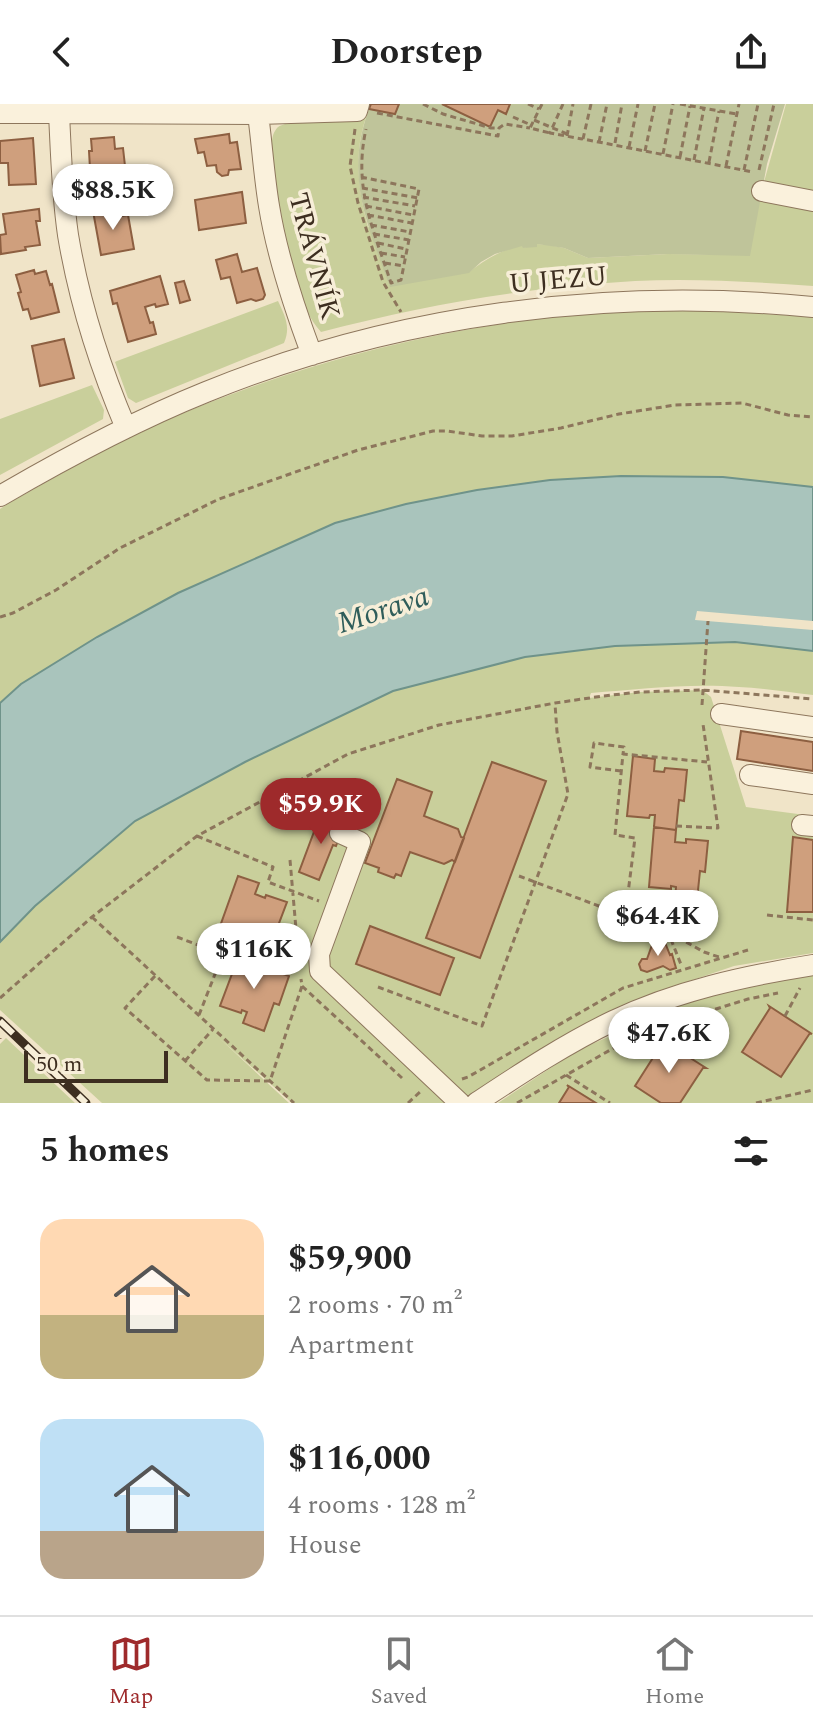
<!DOCTYPE html>
<html lang="en">
<head>
<meta charset="utf-8">
<style>
  body { margin:0; font-family:Spectral,serif; background:#f6f6f6; color:#222; height:100vh; display:flex; flex-direction:column; font-size:30px; white-space:nowrap }
  * { box-sizing:border-box; margin:0 }
  p { font-size:26px; color:#767676 }
  .icon { flex:none; width:44px; height:44px; fill:none; stroke:currentColor; stroke-width:2; stroke-linecap:round; stroke-linejoin:round }
  .map { position:relative; height:999px; overflow:hidden }
  .panel { display:flex; flex-direction:column; background:#fff; flex:1 }
  .panel>* { flex:none }
  .scale { position:absolute; left:24px; bottom:20px; width:144px; box-sizing:border-box; padding-left:8px; border:4px solid #3d2e20; border-top:0; font-size:22px; line-height:28px; white-space:nowrap; color:#3d2e20; -webkit-text-stroke:6px #f7eed8; paint-order:stroke }
  .price { position:absolute; translate:-50% -68px; padding:0 18px; border-radius:28px; background:#fff; color:#222; font-size:26px; line-height:52px; filter:drop-shadow(0 2px 4px #0008) }
  .price::after { content:''; position:absolute; left:50%; top:48px; width:24px; height:18px; margin-left:-12px; background:inherit; clip-path:polygon(0 0,100% 0,50% 100%) }
  .price.selected { background:#9e2a2b; color:#fff }
  ul { padding:0; list-style:none }
  li { display:flex; align-items:center; gap:24px; height:200px; padding:0 40px }
  li span { display:grid; place-items:center; flex:none; width:224px; height:160px; border-radius:24px; color:#555 }
  li>.icon { margin-inline-start:auto }
  span .icon { width:96px; height:96px; fill:#fffc; stroke-width:1 }
  li b { font-size:34px }
  h2 { display:flex; justify-content:space-between; align-items:center; height:96px; padding:0 40px; font-size:34px }
  header { display:flex; justify-content:space-between; align-items:center; height:104px; padding:0 40px; background:#fff; font-size:36px; font-weight:700 }
  .tab-bar { display:flex; justify-content:space-around; align-items:center; height:112px; border-top:2px solid #e0e0e0; background:#fff; font-size:22px; color:#767676 }
  .tab-bar a { display:grid; justify-items:center; gap:4px }
  .tab-bar .selected { color:#9e2a2b }
  .map>svg:first-child { display:block }
</style>
</head>
<body>
<header><svg class="icon" aria-label="back" viewBox="0 0 24 24"><path d="M15 5l-7 7 7 7"/></svg>Doorstep<svg class="icon" aria-label="share" viewBox="0 0 24 24"><path d="M12 15V3M7 8l5-5 5 5M5 13v7h14v-7"/></svg></header>
<div class="map">
<svg width="813" height="999" viewBox="0 0 813 999">
  <rect width="100%" height="100%" fill="#f0e4c8"/>
  <!-- green -->
  <path fill="#c9cf9b" d="M786,0H813V94L762,85Z
    M369,5C353,46 357,82 368,123L468,169C485,155 501,146 523,141V144L537,140L549,141L564,144L588,154L668,150L749,151L761,89L813,100V182C754,178 694,174 635,177C528,183 424,201 321,228C315,221 311,215 307,207C296,180 260,49 275,27C278,21 284,20 291,19V13L354,14L363,16Z
    M278,197C285,212 291,223 284,239L136,299L128,294L115,258L117,257Z
    M689,205L813,213V383L723,373L621,372L550,376L477,386L406,400L335,419L178,489L97,533L21,580L0,599V405L9,399C56,373 104,344 153,322C278,267 408,230 544,214C592,208 640,207 689,205Z
    M92,281L104,306L103,315L0,371V315Z
    M735,538L813,547V591C788,588 764,584 739,583C691,579 639,585 591,589L589,594L640,588L702,586L711,593L746,703L813,712V849L734,862L666,885L605,911L456,999H292L218,933L289,999H102L0,906V838L35,802L135,717L245,658L393,587L525,553L568,546L615,542Z
    M813,871V999H498L576,947L681,901L764,877Z
    M6,934L75,999H0V940Z"/>
  <!-- cemetery -->
  <path fill="#bfc49a" d="M371,0H785L767,60L750,152L668,150L588,154L564,144L537,140V143L523,144L522,142L495,150L481,158L469,169L390,183C366,117 343,69 371,0Z"/>
  <!-- water -->
  <path fill="#a9c4bc" stroke="#6f938a" stroke-width="2" d="M621,372L723,373L813,383V547L735,538L615,542L525,553L393,587L245,658L135,717L35,802L0,838V599L21,580L97,533L178,489L335,419L406,400L477,386L550,376Z"/>
  <!-- pier -->
  <path fill="#f0e4c8" d="M697,507L813,517V526L695,516Z"/>
  <!-- building -->
  <path fill="#cf9f7d" stroke="#8d5f41" stroke-width="2" d="M371,0H399L395,10L369,5Z
    M442,0H510L506,10L498,6L490,23Z
    M229,30L230,39L237,38L241,65L229,66L228,71L222,72L217,68L216,61L207,62L204,48L198,49L195,35Z
    M114,33L115,45L123,44L125,62H115L116,76L112,80L91,82L89,47H92L91,35Z
    M33,34L36,80L9,81L8,59H0V37Z
    M242,88L246,119L199,126L195,96Z
    M113,104L115,113L128,111L134,145L101,151L93,107Z
    M39,105L40,117H36L40,141L25,143L26,146L1,150L0,131L6,130L3,110Z
    M237,150L242,168L257,164L265,191L263,195L256,197L251,195L237,199L230,173L221,175L216,156Z
    M34,166L35,170L46,167L50,181L52,180L59,208L31,215L28,205L23,206L18,189L21,188L16,171Z
    M160,172L168,200L156,203L155,200L145,203L150,219L153,218L156,230L128,238L117,199L113,200L110,187Z
    M184,177L190,196L180,199L175,179Z
    M64,235L74,274L40,282L32,242Z
    M741,627L813,638V667L737,655Z
    M633,652L655,655L654,667L664,668L665,664L687,666L684,697L679,696L676,726L654,723L655,711H650L649,714L627,712Z
    M492,658L546,677L480,854L426,834Z
    M397,675L432,688L424,712L458,725L461,733L464,734L455,758L452,756L444,760L410,748L401,772L396,770L394,774L378,768L379,764L365,759Z
    M321,709L345,718L336,742L333,741L319,776L299,768Z
    M654,723L676,726L675,738L686,739V735L708,737L705,768L700,767L697,796L675,794L676,783L671,782V785L649,783Z
    M793,733L813,736V808H787Z
    M238,772L259,779L255,790L265,794L266,791L287,798L276,827L272,825L261,853L241,846L245,834L240,832L238,835L218,828Z
    M370,822L454,854L440,891L356,860Z
    M664,836L670,851L672,850L676,864L670,866L663,862L647,868L641,866L639,860L642,855H647L652,841Z
    M241,846L261,853L257,864L267,868L269,865L289,872L279,901L274,899L264,927L243,919L247,908L242,906L241,909L220,902Z
    M769,902L812,930L810,929L781,973L742,948L770,904Z
    M662,936L706,964H703L680,999H661L635,982L663,938Z
    M567,981L596,999H559L569,983Z"/>
  <g fill="none" stroke-linecap="round" stroke-linejoin="round">
    <!-- minor casing -->
    <g stroke="#8d765c" stroke-width="22">
      <path id="minor" d="M0,9H59L60,0
        M258,10C262,40 264,72 269,102C277,152 294,203 312,251
        M762,87L813,97
        M126,324C100,263 79,197 68,131C62,90 61,50 59,9L258,10L357,7L359,0
        M0,392C67,353 134,317 206,288C397,210 608,183 813,203
        M721,610L813,623
        M750,671L813,680
        M802,721L813,722
        M340,729L360,738L319,850L320,867L460,999
        M476,999C520,970 565,940 613,917C676,887 744,872 813,861"/>
    </g>
    <!-- path -->
    <path stroke="#8d765c" stroke-width="3" stroke-dasharray="6 4" stroke-linecap="butt" d="M423,0L443,10L491,24H499
      M528,0L539,5
      M542,0L530,24L550,29
      M563,0L550,29L582,35
      M591,0L583,35L753,68
      M680,0L736,10
      M377,9L498,32L499,24L505,20L530,24
      M513,13L531,21
      M534,16L567,30
      M355,25L350,62L358,99L383,178L401,208
      M567,32L573,0
      M599,38L607,0
      M615,39L622,0
      M629,43L638,0
      M645,47L655,0
      M663,50L673,0
      M680,53L690,2
      M694,56L704,4
      M709,58L719,7
      M726,62L739,0
      M744,66L758,0
      M759,66L774,0
      M361,73L419,85L401,176L391,179C373,124 353,84 366,25
      M362,84L418,94
      M363,93L415,102
      M366,102L413,111
      M368,111L412,119
      M371,121L410,128
      M374,130L409,136
      M378,139L406,145
      M381,149L405,153
      M385,159L404,162
      M0,513L13,509L56,486L120,444L219,395L358,346L433,327H447L482,332H512L561,324L619,310L675,301L742,299L788,311L813,313
      M702,601L708,517
      M621,667L590,663L594,639L624,643L623,650
      M676,722L718,724L703,620
      M197,732L273,763L268,778L319,797
      M290,756L298,848
      M519,772L668,828L704,848L719,853
      M672,786L668,828L682,863
      M767,811L813,816
      M92,813L294,999
      M625,813L635,734L615,731L623,650L707,658
      M177,833L222,850
      M262,850L300,864
      M155,872L125,904L207,976L270,977L302,882L301,875
      M302,882L402,974
      M378,883L482,922L568,690L557,628L555,600
      M0,894L92,813L197,732L348,650L439,621L555,599L603,592L640,588L702,586L813,595
      M199,911L228,837
      M785,912L800,884
      M0,934V935
      M678,946L699,911
      M185,957L213,925
      M566,971L610,999
      M462,975L468,973L623,884L748,846
      M408,999L420,988
      M517,999L626,937L700,910L748,895L778,889
      M756,999L813,986"/>
    <!-- minor -->
    <use href="#minor" stroke="#faf1dc" stroke-width="20"/>
    <!-- rail casing -->
    <g stroke="#3d2e20" stroke-width="9">
      <path id="rail" d="M0,917L86,999"/>
    </g>
    <!-- rail -->
    <use href="#rail" stroke="#f7eed8" stroke-width="6" stroke-dasharray="18" stroke-linecap="butt"/>
  </g>
  <g text-anchor="middle" dominant-baseline="central" stroke-width="7" stroke-linejoin="round" paint-order="stroke">
    <!-- street labels -->
    <g font-size="28" fill="#3d2e20" stroke="#f7eed8">
      <text transform="translate(314 152) rotate(75)">TRÁVNÍK</text>
      <text transform="translate(558 176) rotate(-5)">U JEZU</text>
    </g>
    <!-- water labels -->
    <g font-size="30" font-style="italic" fill="#2f5d5a" stroke="#f7eed8">
      <text transform="translate(383 506) rotate(-18)">Morava</text>
    </g>
  </g>
</svg>
<div class="scale">50 m</div>
<b class="price" style="left:113px;top:128px">$88.5K</b>
<b class="price selected" style="left:321px;top:742px">$59.9K</b>
<b class="price" style="left:658px;top:854px">$64.4K</b>
<b class="price" style="left:254px;top:887px">$116K</b>
<b class="price" style="left:669px;top:971px">$47.6K</b>
</div>
<section class="panel">
<h2>5 homes<svg class="icon" aria-label="filters" viewBox="0 0 24 24"><path d="M4 7h16M4 17h16"/><circle cx="9" cy="7" r="2"/><circle cx="15" cy="17" r="2"/></svg></h2>
<ul>
<li><span style="background:linear-gradient(#ffd9b3 60%,#c2b280 0)"><svg class="icon" aria-label="home" viewBox="0 0 24 24"><path d="M3 11l9-7 9 7M6 9v11h12V9"/></svg></span><div><b>$59,900</b><p>2 rooms · 70 m²</p><p>Apartment</p></div></li>
<li><span style="background:linear-gradient(#bfe0f5 70%,#b9a48a 0)"><svg class="icon" aria-label="home" viewBox="0 0 24 24"><path d="M3 11l9-7 9 7M6 9v11h12V9"/></svg></span><div><b>$116,000</b><p>4 rooms · 128 m²</p><p>House</p></div></li>
</ul>
</section>
<nav class="tab-bar">
<a class="selected"><svg class="icon" aria-label="map" viewBox="0 0 24 24"><path d="M3 6l6-2 6 2 6-2v14l-6 2-6-2-6 2zM9 4v14M15 6v14"/></svg>Map</a>
<a><svg class="icon" aria-label="saved" viewBox="0 0 24 24"><path d="M7 4h10v16l-5-4-5 4z"/></svg>Saved</a>
<a><svg class="icon" aria-label="home" viewBox="0 0 24 24"><path d="M3 11l9-7 9 7M6 9v11h12V9"/></svg>Home</a>
</nav>
</body>
</html>
